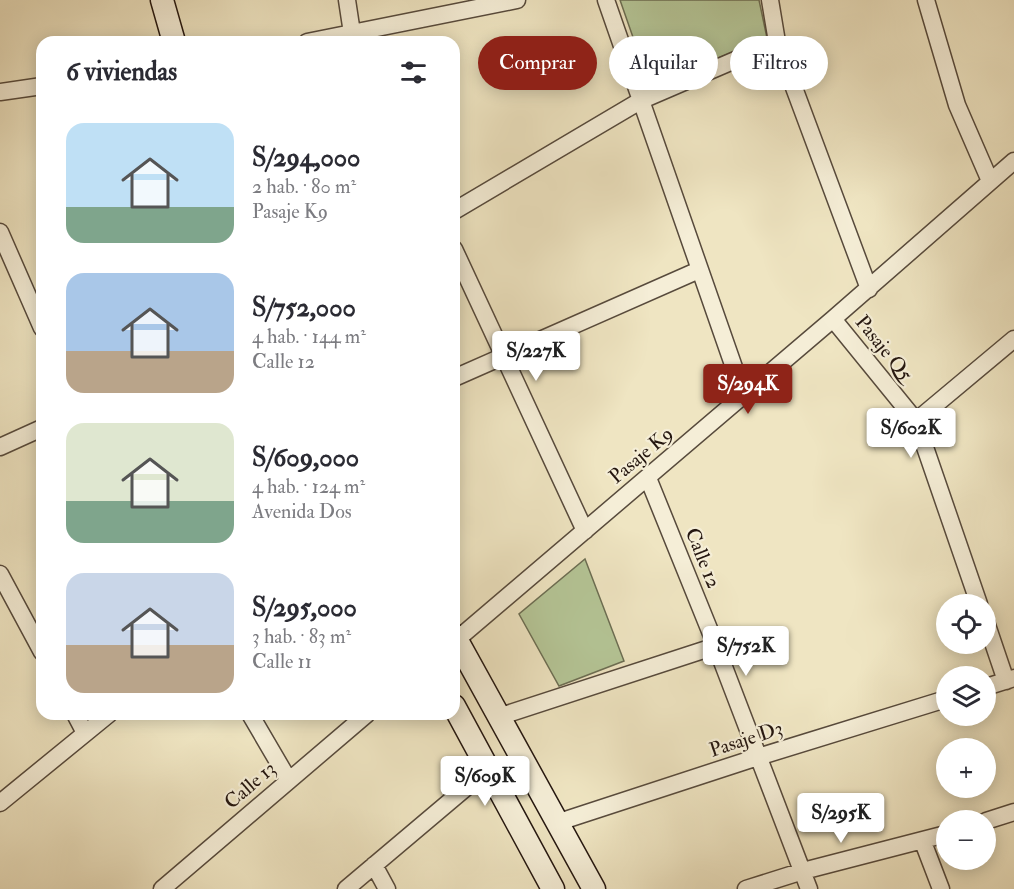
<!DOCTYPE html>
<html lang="es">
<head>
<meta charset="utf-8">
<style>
  body { margin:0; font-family:"IM FELL Double Pica",serif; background:#f2f2f3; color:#2b2b33; height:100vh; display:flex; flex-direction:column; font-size:22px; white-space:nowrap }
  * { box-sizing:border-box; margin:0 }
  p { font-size:20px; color:#7c7c81 }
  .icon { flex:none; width:33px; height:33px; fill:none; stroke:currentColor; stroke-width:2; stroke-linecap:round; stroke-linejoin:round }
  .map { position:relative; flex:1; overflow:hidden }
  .drawer { position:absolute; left:36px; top:36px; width:424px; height:684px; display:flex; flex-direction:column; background:#fff; border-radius:18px; box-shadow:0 3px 15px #0003 }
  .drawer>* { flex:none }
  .hud { position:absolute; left:478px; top:36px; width:446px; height:54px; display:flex; gap:12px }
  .tools { position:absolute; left:936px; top:594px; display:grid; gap:12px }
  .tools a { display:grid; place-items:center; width:60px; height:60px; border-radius:50%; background:#fff; box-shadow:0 3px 15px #0003; font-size:30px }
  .price { position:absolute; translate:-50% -51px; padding:0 14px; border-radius:6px; background:#fff; color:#222; font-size:20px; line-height:39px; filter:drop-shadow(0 2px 3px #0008) }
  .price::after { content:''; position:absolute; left:50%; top:36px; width:18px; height:14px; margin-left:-9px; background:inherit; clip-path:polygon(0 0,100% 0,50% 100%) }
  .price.active { background:#8f2418; color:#fff }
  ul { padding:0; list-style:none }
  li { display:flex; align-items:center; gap:18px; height:150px; padding:0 30px }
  li span { display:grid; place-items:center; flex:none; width:168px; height:120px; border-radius:18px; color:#555 }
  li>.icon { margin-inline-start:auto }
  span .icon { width:72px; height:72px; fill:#fffc; stroke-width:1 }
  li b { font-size:26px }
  h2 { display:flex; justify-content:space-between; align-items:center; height:72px; padding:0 30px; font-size:26px }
  .tag { padding:0 21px; border-radius:27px; background:#fff; box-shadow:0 3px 15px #0003; font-size:21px; line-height:54px }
  .tag.active { background:#8f2418; color:#fff }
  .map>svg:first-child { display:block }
</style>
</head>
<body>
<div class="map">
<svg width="1014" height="889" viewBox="0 0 1014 889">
  <rect width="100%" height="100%" fill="#efe5c2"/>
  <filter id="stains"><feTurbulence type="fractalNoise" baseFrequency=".00333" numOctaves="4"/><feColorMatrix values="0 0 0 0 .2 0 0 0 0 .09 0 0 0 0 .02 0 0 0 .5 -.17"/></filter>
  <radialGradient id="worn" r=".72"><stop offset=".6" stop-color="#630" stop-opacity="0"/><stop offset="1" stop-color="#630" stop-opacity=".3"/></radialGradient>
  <!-- green -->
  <path fill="#b5c697" stroke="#6c6e53" stroke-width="1.5" d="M620,0H759L767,38L650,86Z
    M585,559L624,661L559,686L519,614Z"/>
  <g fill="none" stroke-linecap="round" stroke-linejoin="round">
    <!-- street casing -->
    <g stroke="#574a3c" stroke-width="19">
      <path id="street" d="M347,0L352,33L356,41
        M606,0L744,396
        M770,0L777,42L869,289
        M926,0L957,105L990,181
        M307,42L517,0
        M0,92L42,86
        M454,211L640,101L777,42
        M0,232L42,328
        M454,249L585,531
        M833,319L916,421L979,604
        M454,378L699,270
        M916,421L1014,339
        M0,447L42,428
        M648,478L716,646L809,889
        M0,574L42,652
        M986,622L1006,681
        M454,642L833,319L1014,161
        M986,687L1014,678
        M75,714L85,733
        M250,714L288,779
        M498,717L716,646
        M0,803L109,714
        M986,821L1014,812
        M559,822L758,757L946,699
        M923,842L941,889
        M374,865L387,889
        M162,889L367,714
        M346,889L487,770
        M746,889L803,871L946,834"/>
    </g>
    <!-- secondary casing -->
    <g stroke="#24160f" stroke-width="25">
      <path id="secondary" d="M162,0L174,42
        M454,635L594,889
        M454,706L553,889"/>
    </g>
    <!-- street -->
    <use href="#street" stroke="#f5eed7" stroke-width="16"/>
    <!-- secondary -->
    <use href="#secondary" stroke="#f5eed7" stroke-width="22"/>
  </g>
  <g text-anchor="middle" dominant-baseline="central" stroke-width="4.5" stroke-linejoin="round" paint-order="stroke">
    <!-- street labels -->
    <g font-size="20" fill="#24160f" stroke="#f5eed7">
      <text transform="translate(884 348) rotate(51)">Pasaje Q5</text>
      <text transform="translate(641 455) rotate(-40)">Pasaje K9</text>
      <text transform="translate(703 558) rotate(68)">Calle 12</text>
      <text transform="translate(746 739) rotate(-18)">Pasaje D3</text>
      <text transform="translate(250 785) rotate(-41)">Calle 13</text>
    </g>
  </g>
  <rect width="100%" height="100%" filter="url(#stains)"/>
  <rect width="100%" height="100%" fill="url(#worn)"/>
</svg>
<div class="tools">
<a><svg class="icon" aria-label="locate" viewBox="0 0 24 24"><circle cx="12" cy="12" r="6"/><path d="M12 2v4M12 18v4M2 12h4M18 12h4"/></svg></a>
<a><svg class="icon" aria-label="layers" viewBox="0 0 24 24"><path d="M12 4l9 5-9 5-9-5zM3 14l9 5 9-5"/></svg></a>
<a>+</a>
<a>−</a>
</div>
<b class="price" style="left:536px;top:382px">S/227K</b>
<b class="price active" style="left:748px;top:415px">S/294K</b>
<b class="price" style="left:911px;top:459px">S/602K</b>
<b class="price" style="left:746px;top:677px">S/752K</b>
<b class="price" style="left:485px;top:807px">S/609K</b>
<b class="price" style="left:841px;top:844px">S/295K</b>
<div class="hud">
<a class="tag active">Comprar</a>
<a class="tag">Alquilar</a>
<a class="tag">Filtros</a>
</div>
<section class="drawer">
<h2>6 viviendas<svg class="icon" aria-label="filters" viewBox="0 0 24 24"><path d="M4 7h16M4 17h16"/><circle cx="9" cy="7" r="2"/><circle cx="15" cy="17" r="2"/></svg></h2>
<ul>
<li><span style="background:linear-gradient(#bfe0f5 70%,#7fa58c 0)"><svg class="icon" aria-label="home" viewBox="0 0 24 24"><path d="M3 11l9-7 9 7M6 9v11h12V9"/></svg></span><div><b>S/294,000</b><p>2 hab. · 80 m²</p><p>Pasaje K9</p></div></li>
<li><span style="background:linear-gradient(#a9c7e8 65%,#b9a48a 0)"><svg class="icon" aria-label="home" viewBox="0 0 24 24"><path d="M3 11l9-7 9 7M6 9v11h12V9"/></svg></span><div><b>S/752,000</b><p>4 hab. · 144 m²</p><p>Calle 12</p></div></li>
<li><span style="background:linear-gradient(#dfe7d0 65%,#7fa58c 0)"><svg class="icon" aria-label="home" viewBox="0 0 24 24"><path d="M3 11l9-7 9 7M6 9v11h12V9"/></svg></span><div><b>S/609,000</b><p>4 hab. · 124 m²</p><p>Avenida Dos</p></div></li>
<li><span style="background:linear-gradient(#c9d6e8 60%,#b9a48a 0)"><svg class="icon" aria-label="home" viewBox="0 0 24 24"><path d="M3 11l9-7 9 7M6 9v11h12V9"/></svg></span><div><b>S/295,000</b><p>3 hab. · 83 m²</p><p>Calle 11</p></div></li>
</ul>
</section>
</div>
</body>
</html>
